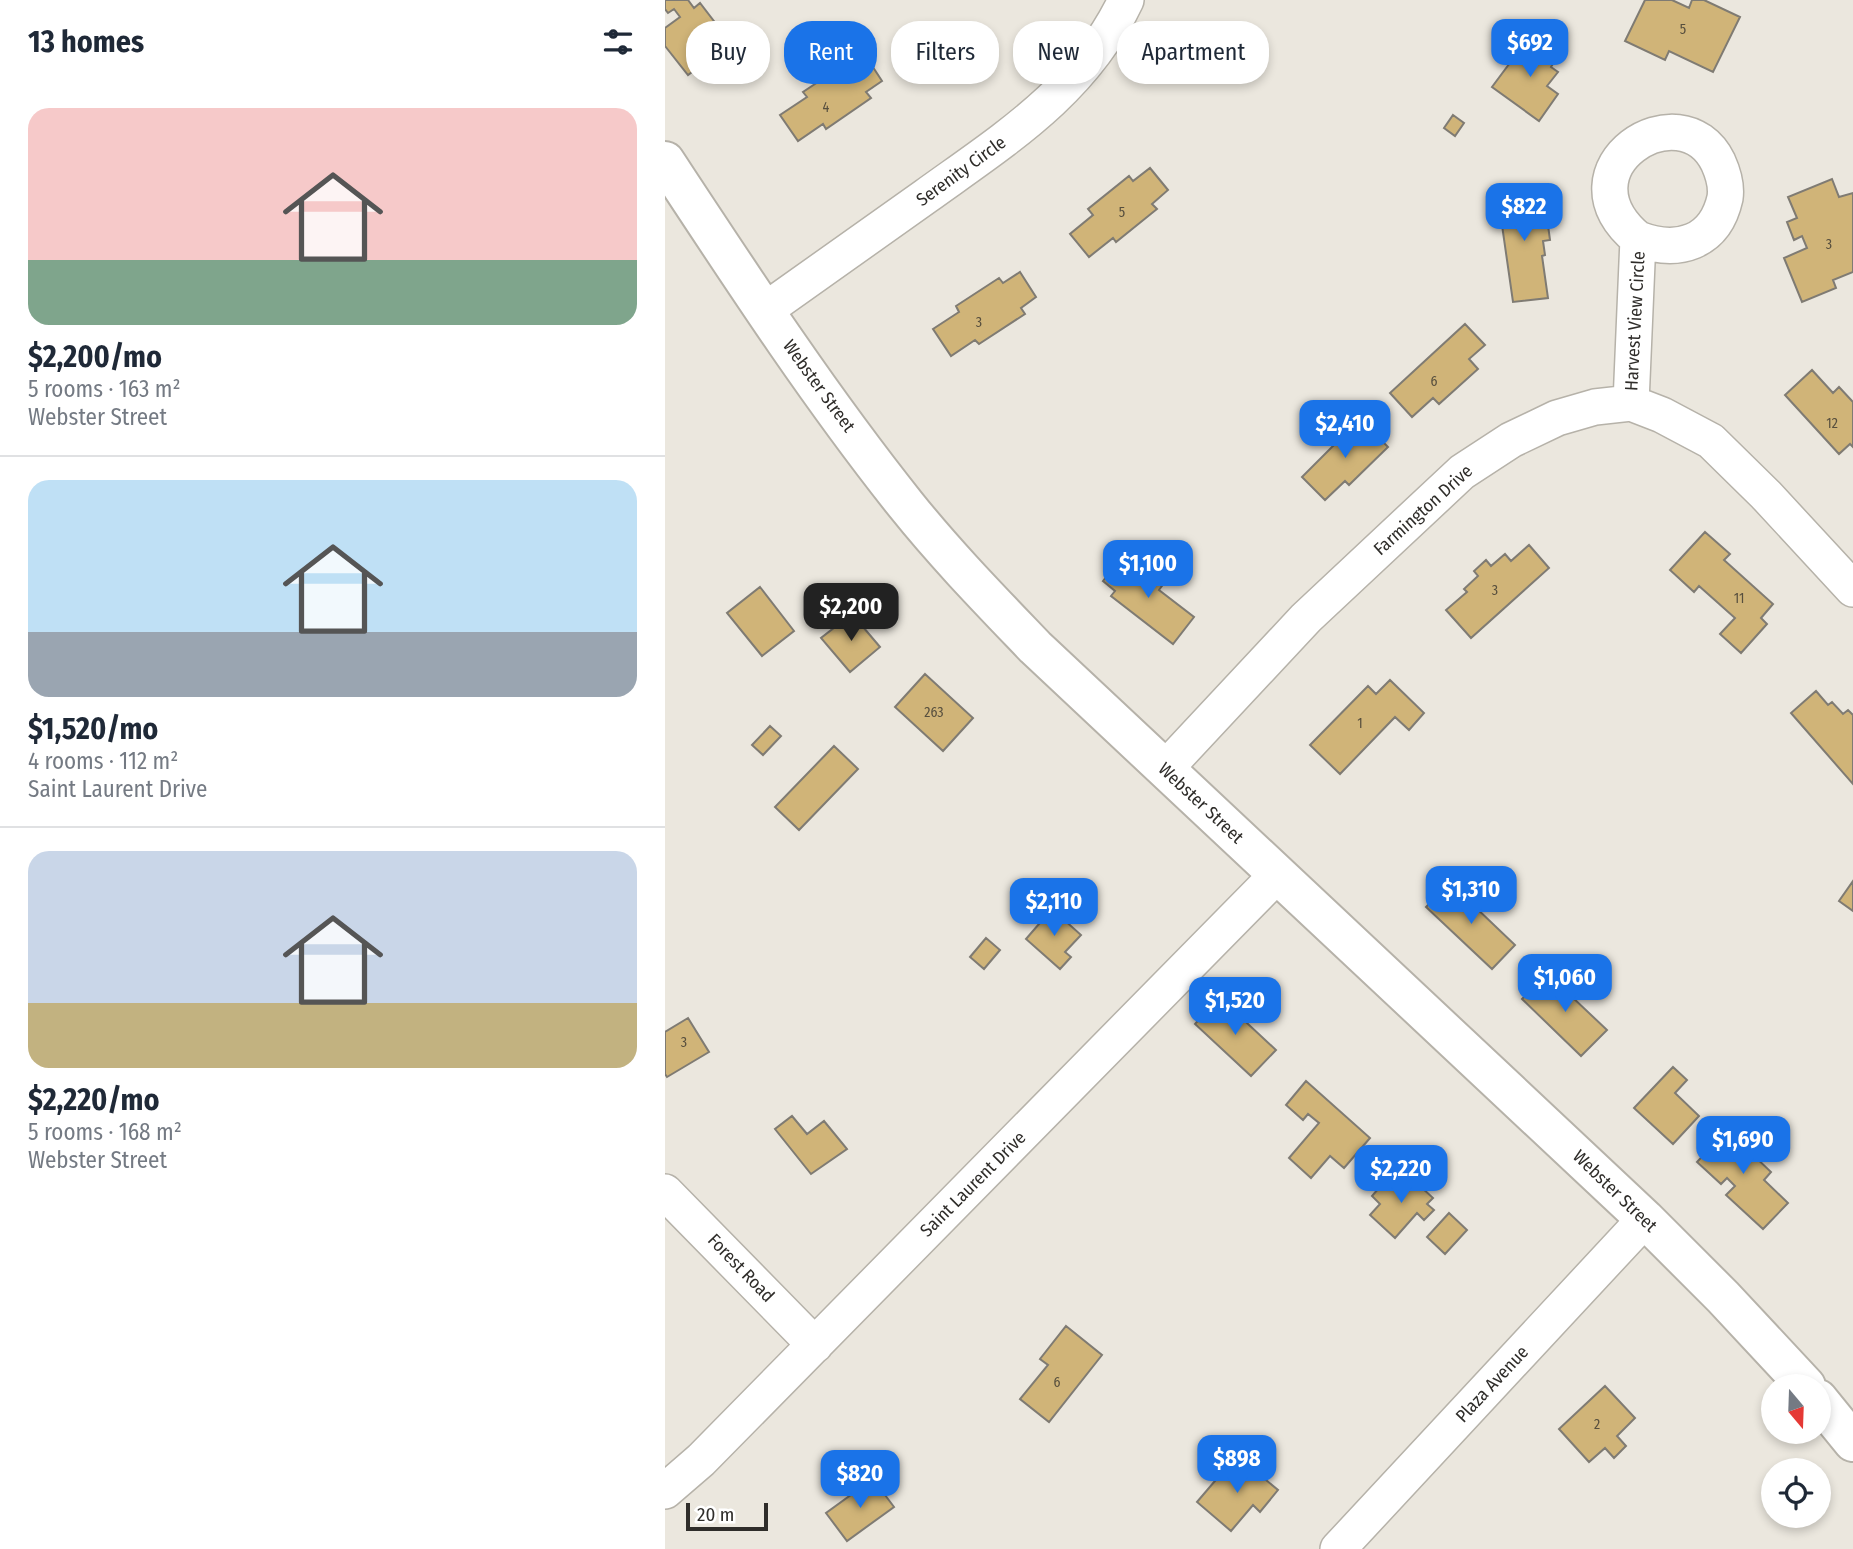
<!DOCTYPE html>
<html lang="en">
<head>
<meta charset="utf-8">
<style>
  body { margin:0; font-family:"Fira Sans Condensed",sans-serif; background:#f6f6f7; color:#1f2937; height:100vh; display:flex; flex-direction:column; font-size:26px; white-space:nowrap }
  * { box-sizing:border-box; margin:0 }
  p { font-size:23px; color:#747a83 }
  .icon { flex:none; width:38px; height:38px; fill:none; stroke:currentColor; stroke-width:2; stroke-linecap:round; stroke-linejoin:round }
  .map { position:relative; flex:1; overflow:hidden }
  .panel { display:flex; flex-direction:column; background:#fff; width:665px }
  .panel>* { flex:none }
  .top-card { position:absolute; left:21px; top:21px; width:665px; height:63px; display:flex; gap:14px }
  .needle { width:46px; rotate:161deg }
  .buttons { position:absolute; left:1096px; top:1374px; display:grid; gap:14px }
  .buttons a { display:grid; place-items:center; width:70px; height:70px; border-radius:50%; background:#fff; box-shadow:0 4px 10px #0003; font-size:35px }
  .scale { position:absolute; left:21px; bottom:18px; width:82px; box-sizing:border-box; padding-left:7px; border:4px solid #2f2d2a; border-top:0; font-size:19px; line-height:24px; white-space:nowrap; color:#2f2d2a; -webkit-text-stroke:5px #fff; paint-order:stroke }
  .price { position:absolute; translate:-50% -60px; padding:0 16px; border-radius:14px; background:#1a73e8; color:#fff; font-size:23px; line-height:46px; filter:drop-shadow(0 2px 4px #0008) }
  .price::after { content:''; position:absolute; left:50%; top:42px; width:21px; height:16px; margin-left:-10px; background:inherit; clip-path:polygon(0 0,100% 0,50% 100%) }
  .price.active { background:#222; color:#fff }
  ul { padding:0; list-style:none }
  li { display:grid; align-content:center; gap:14px; height:371px; padding:0 28px }
  li+li { border-top:2px solid #e0e1e3 }
  li span { display:grid; place-items:center; height:217px; border-radius:21px; color:#555 }
  li>.icon { margin-inline-start:auto }
  span .icon { width:126px; height:126px; fill:#fffc; stroke-width:1 }
  li b { font-size:30px }
  h2 { display:flex; justify-content:space-between; align-items:center; height:84px; padding:0 28px; font-size:30px }
  .tag { padding:0 24px; border-radius:28px; background:#fff; box-shadow:0 4px 10px #0003; font-size:24px; line-height:63px }
  .tag.active { background:#1a73e8; color:#fff }
  main { display:flex; flex:1; min-height:0 }
  .map>svg:first-child { display:block }
</style>
</head>
<body>
<main>
<section class="panel">
<h2>13 homes<svg class="icon" aria-label="filters" viewBox="0 0 24 24"><path d="M4 7h16M4 17h16"/><circle cx="9" cy="7" r="2"/><circle cx="15" cy="17" r="2"/></svg></h2>
<ul>
<li><span style="background:linear-gradient(#f6c9c9 70%,#7fa58c 0)"><svg class="icon" aria-label="home" viewBox="0 0 24 24"><path d="M3 11l9-7 9 7M6 9v11h12V9"/></svg></span><div><b>$2,200/mo</b><p>5 rooms · 163 m²</p><p>Webster Street</p></div></li>
<li><span style="background:linear-gradient(#bfe0f5 70%,#9aa5b1 0)"><svg class="icon" aria-label="home" viewBox="0 0 24 24"><path d="M3 11l9-7 9 7M6 9v11h12V9"/></svg></span><div><b>$1,520/mo</b><p>4 rooms · 112 m²</p><p>Saint Laurent Drive</p></div></li>
<li><span style="background:linear-gradient(#c9d6e8 70%,#c2b280 0)"><svg class="icon" aria-label="home" viewBox="0 0 24 24"><path d="M3 11l9-7 9 7M6 9v11h12V9"/></svg></span><div><b>$2,220/mo</b><p>5 rooms · 168 m²</p><p>Webster Street</p></div></li>
</ul>
</section>
<div class="map">
<svg width="1188" height="1549" viewBox="0 0 1188 1549">
  <rect width="100%" height="100%" fill="#ebe7de"/>
  <!-- building -->
  <path fill="#d0b478" stroke="#7f7b73" stroke-width="2" d="M0,0H23L29,8L35,3L65,42L54,51L59,59L45,70L39,63L23,75L0,46V28L15,17L9,9L3,13L0,9Z
    M980,0H1007L1024,8L1027,0H1039L1075,17L1048,72L1004,51L1000,60L960,41Z
    M865,36L893,56L886,67L893,72L882,86L893,94L874,121L827,87Z
    M202,58L217,81L201,92L206,98L161,129L158,124L133,141L115,115L142,97L138,92L180,64L185,70Z
    M788,115L799,123L790,136L779,128Z
    M485,168L503,190L487,204L492,209L451,242L448,238L424,257L405,234L428,215L423,209L464,176L468,181Z
    M1167,179L1174,197L1188,193V272L1168,280L1171,288L1137,302L1119,258L1142,248L1137,236L1129,240L1122,222L1132,218L1123,197Z
    M865,185L868,201L871,200L874,220L882,218L885,240L878,241L880,255L877,256L883,298L848,302L832,190Z
    M355,272L371,297L356,308L360,314L314,344L310,340L286,356L268,329L294,312L291,306L334,278L338,283Z
    M800,324L820,345L804,359L813,369L774,404L768,398L747,417L725,393Z
    M1147,370L1168,393L1174,387L1188,402V447L1185,444L1174,454L1120,395Z
    M695,419L723,447L684,485L680,481L660,500L637,477Z
    M1040,532L1065,554L1059,560L1108,604L1096,618L1102,624L1076,653L1055,634L1070,618L1034,586L1029,592L1005,570Z
    M864,545L884,568L806,638L781,610L802,592L799,589L813,576L809,571L821,560L826,566L840,554L846,561Z
    M456,558L478,575L486,566L502,579L494,590L529,617L508,644L446,596L450,591L438,581Z
    M95,587L129,631L97,656L62,613Z
    M187,614L215,647L185,672L156,638Z
    M260,674L308,718L278,751L230,707Z
    M725,680L759,713L744,730L730,717L675,774L645,745L703,686L711,694Z
    M1151,691L1163,705L1167,702L1178,714L1183,710L1188,715V784L1126,713Z
    M105,726L116,736L98,755L87,745Z
    M169,746L193,769L134,830L110,807Z
    M1188,881V911L1174,901Z
    M785,883L850,945L827,969L761,907Z
    M387,909L416,935L400,952L406,957L395,969L361,939Z
    M321,938L335,950L319,969L305,957Z
    M880,976L893,988L903,978L914,988L906,996L942,1030L916,1056L857,999Z
    M554,997L611,1050L586,1076L530,1024Z
    M23,1018L44,1052L2,1077L0,1074V1032Z
    M1008,1067L1022,1080L1010,1093L1034,1116L1008,1144L969,1108Z
    M641,1081L705,1138L679,1168L665,1156L646,1178L624,1158L654,1123L643,1114L638,1120L621,1105Z
    M127,1116L142,1134L159,1121L182,1149L146,1174L110,1129Z
    M1068,1124L1092,1146L1086,1153L1106,1172L1099,1180L1123,1203L1098,1229L1061,1195L1070,1186L1062,1178L1056,1184L1032,1162Z
    M742,1174L768,1198L762,1204L769,1210L759,1220L752,1213L730,1238L705,1215L715,1204L707,1196L721,1180L729,1188Z
    M784,1213L802,1230L780,1254L762,1237Z
    M401,1326L437,1355L384,1422L355,1399L383,1365L375,1359Z
    M940,1386L970,1418L952,1436L961,1446L949,1458L940,1448L924,1462L894,1429Z
    M577,1460L613,1490L595,1512L588,1505L566,1531L532,1502L561,1468L566,1473Z
    M208,1479L229,1507L182,1541L161,1513Z"/>
  <g fill="none" stroke-linecap="round" stroke-linejoin="round">
    <!-- minor casing -->
    <g stroke="#b6b2a9" stroke-width="38">
      <path id="minor" d="M99,311C153,273 207,234 261,196C340,139 418,91 461,0
        M966,403L973,239C1013,254 1050,243 1060,198C1062,185 1058,173 1053,162C1016,87 889,169 973,239
        M500,769L641,618L797,472L846,440L892,418L930,407L966,403L997,415L1046,441L1101,495L1188,589
        M0,1192L150,1345
        M0,1491L36,1460L613,874
        M673,1549L980,1219"/>
    </g>
    <!-- major casing -->
    <g stroke="#b6b2a9" stroke-width="42">
      <path id="major" d="M0,161C77,278 154,396 241,505C281,555 326,601 370,647L980,1219L1058,1297L1141,1386
        M1153,1399L1188,1442"/>
    </g>
    <!-- minor -->
    <use href="#minor" stroke="#fff" stroke-width="35"/>
    <!-- major -->
    <use href="#major" stroke="#fff" stroke-width="38"/>
  </g>
  <g text-anchor="middle" dominant-baseline="central" stroke-width="6" stroke-linejoin="round" paint-order="stroke">
    <!-- number labels -->
    <g font-size="14" fill="#574f3e">
      <text x="1018" y="29">5</text>
      <text x="161" y="107">4</text>
      <text x="457" y="212">5</text>
      <text x="1164" y="244">3</text>
      <text x="314" y="322">3</text>
      <text x="769" y="381">6</text>
      <text x="1167" y="423">12</text>
      <text x="830" y="590">3</text>
      <text x="1074" y="598">11</text>
      <text x="269" y="712">263</text>
      <text x="695" y="723">1</text>
      <text x="19" y="1042">3</text>
      <text x="392" y="1382">6</text>
      <text x="932" y="1424">2</text>
    </g>
    <!-- street labels -->
    <g font-size="18" fill="#2f2d2a" stroke="#fff">
      <text transform="translate(296 171) rotate(-36)">Serenity Circle</text>
      <text transform="translate(970 321) rotate(-87)">Harvest View Circle</text>
      <text transform="translate(154 386) rotate(54)">Webster Street</text>
      <text transform="translate(758 510) rotate(-42)">Farmington Drive</text>
      <text transform="translate(536 803) rotate(43)">Webster Street</text>
      <text transform="translate(308 1184) rotate(-45)">Saint Laurent Drive</text>
      <text transform="translate(950 1191) rotate(44)">Webster Street</text>
      <text transform="translate(76 1268) rotate(46)">Forest Road</text>
      <text transform="translate(827 1384) rotate(-47)">Plaza Avenue</text>
    </g>
  </g>
</svg>
<div class="buttons">
<a><svg class="needle" viewBox="-14 -14 28 28"><path d="M0-13l5 13h-10z" fill="#e53935"/><path d="M0 13l5-13h-10z" fill="#747a83"/></svg></a>
<a><svg class="icon" aria-label="locate" viewBox="0 0 24 24"><circle cx="12" cy="12" r="6"/><path d="M12 2v4M12 18v4M2 12h4M18 12h4"/></svg></a>
</div>
<div class="scale">20 m</div>
<b class="price" style="left:865px;top:79px">$692</b>
<b class="price" style="left:859px;top:243px">$822</b>
<b class="price" style="left:680px;top:460px">$2,410</b>
<b class="price" style="left:483px;top:600px">$1,100</b>
<b class="price active" style="left:186px;top:643px">$2,200</b>
<b class="price" style="left:806px;top:926px">$1,310</b>
<b class="price" style="left:389px;top:938px">$2,110</b>
<b class="price" style="left:900px;top:1014px">$1,060</b>
<b class="price" style="left:570px;top:1037px">$1,520</b>
<b class="price" style="left:1078px;top:1176px">$1,690</b>
<b class="price" style="left:736px;top:1205px">$2,220</b>
<b class="price" style="left:572px;top:1495px">$898</b>
<b class="price" style="left:195px;top:1510px">$820</b>
<div class="top-card">
<a class="tag">Buy</a>
<a class="tag active">Rent</a>
<a class="tag">Filters</a>
<a class="tag">New</a>
<a class="tag">Apartment</a>
</div>
</div>
</main>
</body>
</html>
